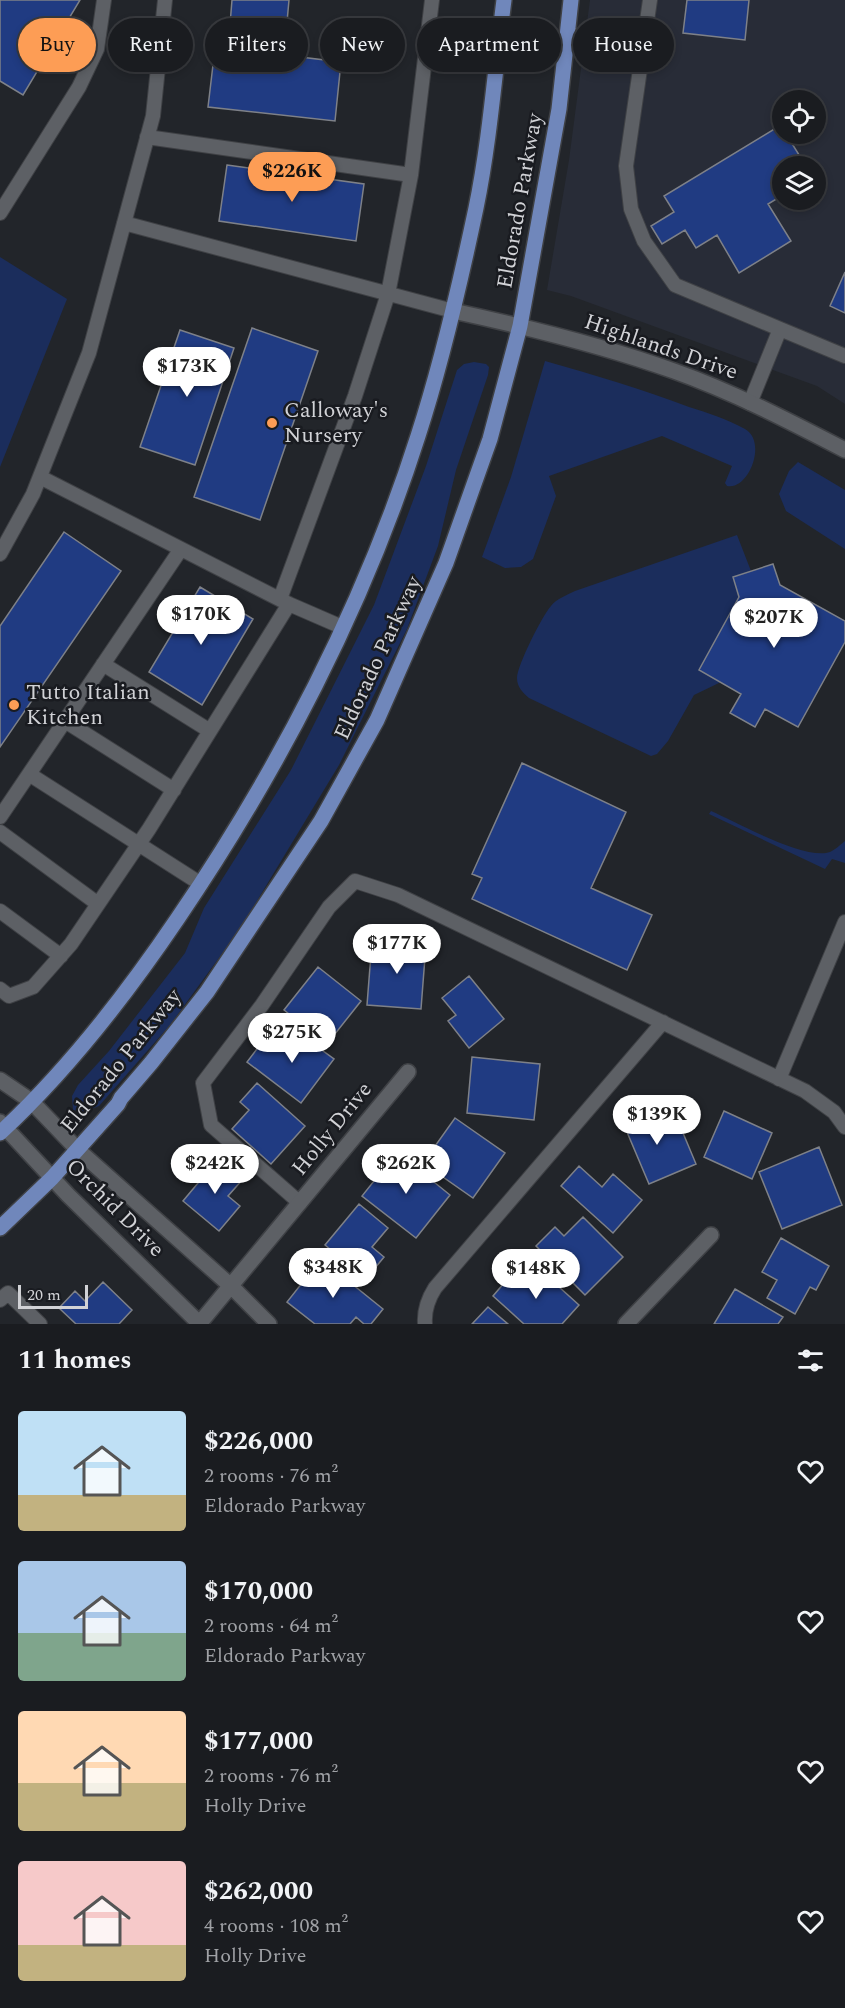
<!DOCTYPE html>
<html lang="en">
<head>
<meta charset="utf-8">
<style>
  body { margin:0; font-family:Spectral,serif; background:#27292d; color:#f1f3f6; height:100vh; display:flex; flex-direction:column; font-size:22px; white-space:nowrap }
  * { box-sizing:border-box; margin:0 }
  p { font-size:20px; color:#9fa1a5 }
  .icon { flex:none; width:33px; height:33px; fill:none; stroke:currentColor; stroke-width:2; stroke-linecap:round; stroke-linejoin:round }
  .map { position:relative; height:1324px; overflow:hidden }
  .details { display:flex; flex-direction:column; background:#1a1c20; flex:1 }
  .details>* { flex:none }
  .hud { position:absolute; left:18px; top:18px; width:810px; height:54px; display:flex; gap:12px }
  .buttons { position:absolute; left:772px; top:90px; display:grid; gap:12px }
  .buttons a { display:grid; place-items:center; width:54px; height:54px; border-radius:50%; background:#1a1c20; box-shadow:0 3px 9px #0003,0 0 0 2px #383a3e; font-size:30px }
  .scale { position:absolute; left:18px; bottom:15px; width:70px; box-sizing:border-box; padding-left:6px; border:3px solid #d1d2d6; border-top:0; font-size:16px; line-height:21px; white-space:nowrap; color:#d1d2d6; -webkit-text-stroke:4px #191b20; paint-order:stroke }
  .price { position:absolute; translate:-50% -51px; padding:0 14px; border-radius:21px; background:#fff; color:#222; font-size:20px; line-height:39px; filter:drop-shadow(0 2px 3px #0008) }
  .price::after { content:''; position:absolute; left:50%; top:36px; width:18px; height:14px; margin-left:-9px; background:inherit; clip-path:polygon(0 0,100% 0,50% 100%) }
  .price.on { background:#fd9d55; color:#111 }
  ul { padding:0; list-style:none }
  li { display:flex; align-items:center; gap:18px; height:150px; padding:0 18px }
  li span { display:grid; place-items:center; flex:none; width:168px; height:120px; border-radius:6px; color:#555 }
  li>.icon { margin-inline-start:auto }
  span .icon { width:72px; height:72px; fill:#fffc; stroke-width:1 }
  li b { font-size:26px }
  h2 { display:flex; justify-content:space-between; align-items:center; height:72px; padding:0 18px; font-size:26px }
  .pill { padding:0 21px; border-radius:27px; background:#1a1c20; box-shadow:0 3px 9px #0003,0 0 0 2px #383a3e; font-size:21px; line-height:54px }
  .pill.on { background:#fd9d55; color:#111 }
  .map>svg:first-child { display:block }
</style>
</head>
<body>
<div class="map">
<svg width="845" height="1324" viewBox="0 0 845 1324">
  <rect width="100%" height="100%" fill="#22252a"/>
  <!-- built -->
  <path fill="#282c37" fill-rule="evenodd" d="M590,0H845V404L817,386L571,296L547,290L569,160ZM783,100H816V134H783ZM783,166H816V200H783Z"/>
  <!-- green -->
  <path fill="#1b2d5c" d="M0,257L67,299L0,467Z
    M545,361C594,375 642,389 689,407C708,413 727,419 745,429C768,442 748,491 727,486L725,483L732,466L662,436L549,476L556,496L533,559L521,567L505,568L482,557L511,477Z
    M474,362L486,364L489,367L488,375L456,470L438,546L407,629L339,765L240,929L170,1025L99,1106L84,1112L73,1110L72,1096L78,1085L109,1051L185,953L204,908L291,770L374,605L426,466L457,370L464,364Z
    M798,462L845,490V549L786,511L779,494L789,471Z
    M737,535L751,571L733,577L739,597L699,670L721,682L694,695L668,741L657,754L651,756L529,698C523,693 517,687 517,678C517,666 542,616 551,606C556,599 567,595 575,591Z
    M711,811C736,822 806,861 830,852C835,850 841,844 845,841V863L832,859L825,869L709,814Z"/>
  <!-- building -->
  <path fill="#203b82" stroke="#7e8188" stroke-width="1.5" d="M0,0H80L23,95L0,81Z
    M232,0H289L284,55L341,62L335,121L208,107L215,48L228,49Z
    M687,0H749L745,40L683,33Z
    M781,125L783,134H786L806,166H783V195L768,204L791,241L739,273L717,235L696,248L685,230L662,244L651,226L674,212L664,196Z
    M227,165L364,184L356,241L219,221Z
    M845,272V313L830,306Z
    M252,328L318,351L260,520L194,497Z
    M180,330L234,348L195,465L140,447Z
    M64,532L121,571L0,747V626Z
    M773,564L780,585L845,621V642L798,727L765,709L755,727L730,713L741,694L699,670L739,597L733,577Z
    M200,587L253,619L202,705L149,672Z
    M522,763L626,812L591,888L652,915L627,970L472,899L482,878L472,874Z
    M372,941L426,944L421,1009L367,1005Z
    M318,967L361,1001L327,1044L284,1010Z
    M469,976L504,1019L469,1048L448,1021L456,1015L442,998Z
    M290,1027L334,1059L301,1103L247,1062L263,1041L273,1049Z
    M472,1057L540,1064L534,1120L467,1113Z
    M257,1083L305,1126L271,1164L232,1129L249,1110L240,1102Z
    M638,1104L650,1133L678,1121L696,1164L649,1184L619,1113Z
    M724,1111L772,1133L752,1179L704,1157Z
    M455,1118L505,1153L473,1198L423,1163Z
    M819,1147L842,1205L782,1229L759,1172Z
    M397,1152L450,1195L416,1238L362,1196Z
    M219,1158L243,1179L228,1196L240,1206L219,1231L183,1201Z
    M579,1166L602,1187L613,1174L642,1200L613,1233L561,1186Z
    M359,1204L388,1228L372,1247L384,1257L366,1279L325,1245Z
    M583,1217L623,1257L585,1295L536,1246L555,1227L564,1236Z
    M781,1238L829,1266L816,1290L810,1287L795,1314L767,1298L777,1280L762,1272Z
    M321,1259L383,1309L371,1324H364L356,1317L350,1324H315L287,1302Z
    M538,1268L579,1305L562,1324H524L493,1296L510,1276L522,1287Z
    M103,1282L132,1310L119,1324H76L59,1308L75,1291L85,1301Z
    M735,1289L783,1317L778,1324H714Z
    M488,1307L508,1324H472Z"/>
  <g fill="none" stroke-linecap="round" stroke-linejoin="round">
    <!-- service casing -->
    <g stroke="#3f4145" stroke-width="16">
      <path id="service" d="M650,0L626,166L631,209L644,241L675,285L780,329L750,403
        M567,34L645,46
        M147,137L411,175
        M0,213L79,87L97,49L104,0
        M124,223L453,311
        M780,329L845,356
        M0,554L33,494L89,353L153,116L165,0
        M280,599L355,396L388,294L411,175L432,0
        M289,604L342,627
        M103,664L210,731
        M65,721L174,790
        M29,774L201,884
        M0,817L181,549
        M0,832L98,904
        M0,911L61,956
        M0,989L9,996L33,987L71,944L149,829L289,604L40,477
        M779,1079L845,922
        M300,1203L211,1125L203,1083L262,1005L329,907L355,881L398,895L805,1091L834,1112L845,1127
        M0,1300L8,1293L40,1324
        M425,1324C424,1311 428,1299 435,1288L663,1022"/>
    </g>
    <!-- minor casing -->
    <g stroke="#3f4145" stroke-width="18">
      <path id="minor" d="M0,1080L31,1101L78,1150L232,1287L269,1324
        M0,1122L68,1195L200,1324
        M199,1324L408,1072
        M626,1324L711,1235"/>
    </g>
    <!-- tertiary casing -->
    <g stroke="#3f4145" stroke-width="18">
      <path id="tertiary" d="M453,311C527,327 602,345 674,371C733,392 789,421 845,450"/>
    </g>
    <!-- primary casing -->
    <g stroke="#3f4145" stroke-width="18">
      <path id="primary" d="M0,1133C68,1070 126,995 178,918C278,771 364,606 418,436C442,362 460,284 476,208C490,140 495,69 504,0
        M0,1228L52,1178L118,1104L121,1098L151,1063L207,992L321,821L377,720L446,563L490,439L520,326L559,109L571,0"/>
    </g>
    <!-- service -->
    <use href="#service" stroke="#5d6065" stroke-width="14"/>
    <!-- minor -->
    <use href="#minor" stroke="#5d6065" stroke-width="15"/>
    <!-- tertiary -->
    <use href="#tertiary" stroke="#5d6065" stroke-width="15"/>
    <!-- primary -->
    <use href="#primary" stroke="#7087bb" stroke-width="15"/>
  </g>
  <!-- markers -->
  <g fill="#fd9d55" stroke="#191b20" stroke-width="2">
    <circle cx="272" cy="423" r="6"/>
    <circle cx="14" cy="705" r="6"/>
  </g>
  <g text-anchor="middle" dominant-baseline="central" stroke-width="5" stroke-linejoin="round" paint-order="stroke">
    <!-- street labels -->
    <g font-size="22" fill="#d1d2d6" stroke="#191b20">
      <text transform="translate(520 201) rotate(-80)">Eldorado Parkway</text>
      <text transform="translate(661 347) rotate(19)">Highlands Drive</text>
      <text transform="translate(378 658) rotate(-65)">Eldorado Parkway</text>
      <text transform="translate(121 1061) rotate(-51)">Eldorado Parkway</text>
      <text transform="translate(332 1129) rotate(-51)">Holly Drive</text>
      <text transform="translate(115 1208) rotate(45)">Orchid Drive</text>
    </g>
    <!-- poi labels -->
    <g font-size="22" fill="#d1d2d6" stroke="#191b20" text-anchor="start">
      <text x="284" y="410">Calloway's<tspan x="284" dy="25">Nursery</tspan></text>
      <text x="26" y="692">Tutto Italian<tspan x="26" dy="25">Kitchen</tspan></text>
    </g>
  </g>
</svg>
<div class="buttons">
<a><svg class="icon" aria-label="locate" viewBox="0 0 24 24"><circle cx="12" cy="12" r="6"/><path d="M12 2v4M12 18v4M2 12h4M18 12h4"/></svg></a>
<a><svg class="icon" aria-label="layers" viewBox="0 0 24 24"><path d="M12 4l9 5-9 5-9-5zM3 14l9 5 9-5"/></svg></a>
</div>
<div class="scale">20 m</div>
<b class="price on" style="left:292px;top:203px">$226K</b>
<b class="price" style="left:187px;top:398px">$173K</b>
<b class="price" style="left:201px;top:646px">$170K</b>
<b class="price" style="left:774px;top:649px">$207K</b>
<b class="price" style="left:397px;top:975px">$177K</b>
<b class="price" style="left:292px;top:1064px">$275K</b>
<b class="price" style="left:657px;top:1146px">$139K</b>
<b class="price" style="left:215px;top:1195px">$242K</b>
<b class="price" style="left:406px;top:1195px">$262K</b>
<b class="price" style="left:333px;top:1299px">$348K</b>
<b class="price" style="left:536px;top:1300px">$148K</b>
<div class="hud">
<a class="pill on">Buy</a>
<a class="pill">Rent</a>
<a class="pill">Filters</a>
<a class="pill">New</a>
<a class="pill">Apartment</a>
<a class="pill">House</a>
</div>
</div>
<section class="details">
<h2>11 homes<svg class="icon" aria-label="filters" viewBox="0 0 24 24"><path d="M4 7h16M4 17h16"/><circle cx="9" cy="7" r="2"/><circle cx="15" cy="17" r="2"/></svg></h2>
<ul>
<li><span style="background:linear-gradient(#bfe0f5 70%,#c2b280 0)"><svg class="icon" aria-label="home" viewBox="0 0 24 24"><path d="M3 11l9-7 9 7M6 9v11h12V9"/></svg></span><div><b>$226,000</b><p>2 rooms · 76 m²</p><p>Eldorado Parkway</p></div><svg class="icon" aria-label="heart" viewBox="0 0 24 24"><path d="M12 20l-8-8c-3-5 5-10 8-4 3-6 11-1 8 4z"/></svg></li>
<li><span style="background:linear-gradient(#a9c7e8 60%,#7fa58c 0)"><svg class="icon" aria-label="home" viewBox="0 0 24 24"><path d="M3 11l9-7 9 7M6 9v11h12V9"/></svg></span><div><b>$170,000</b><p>2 rooms · 64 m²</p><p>Eldorado Parkway</p></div><svg class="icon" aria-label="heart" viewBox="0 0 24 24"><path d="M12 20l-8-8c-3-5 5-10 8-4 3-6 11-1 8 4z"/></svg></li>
<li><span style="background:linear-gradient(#ffd9b3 60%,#c2b280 0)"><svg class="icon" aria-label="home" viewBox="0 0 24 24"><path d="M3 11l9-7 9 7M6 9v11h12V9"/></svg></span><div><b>$177,000</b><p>2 rooms · 76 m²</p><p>Holly Drive</p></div><svg class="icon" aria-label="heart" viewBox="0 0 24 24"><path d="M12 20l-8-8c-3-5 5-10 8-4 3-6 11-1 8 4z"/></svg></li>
<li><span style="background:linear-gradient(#f6c9c9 70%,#c2b280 0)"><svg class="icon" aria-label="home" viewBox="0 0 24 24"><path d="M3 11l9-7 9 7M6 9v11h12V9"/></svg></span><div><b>$262,000</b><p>4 rooms · 108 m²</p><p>Holly Drive</p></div><svg class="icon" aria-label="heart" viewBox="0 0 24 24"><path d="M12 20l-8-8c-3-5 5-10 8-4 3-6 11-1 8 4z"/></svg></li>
</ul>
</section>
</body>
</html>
